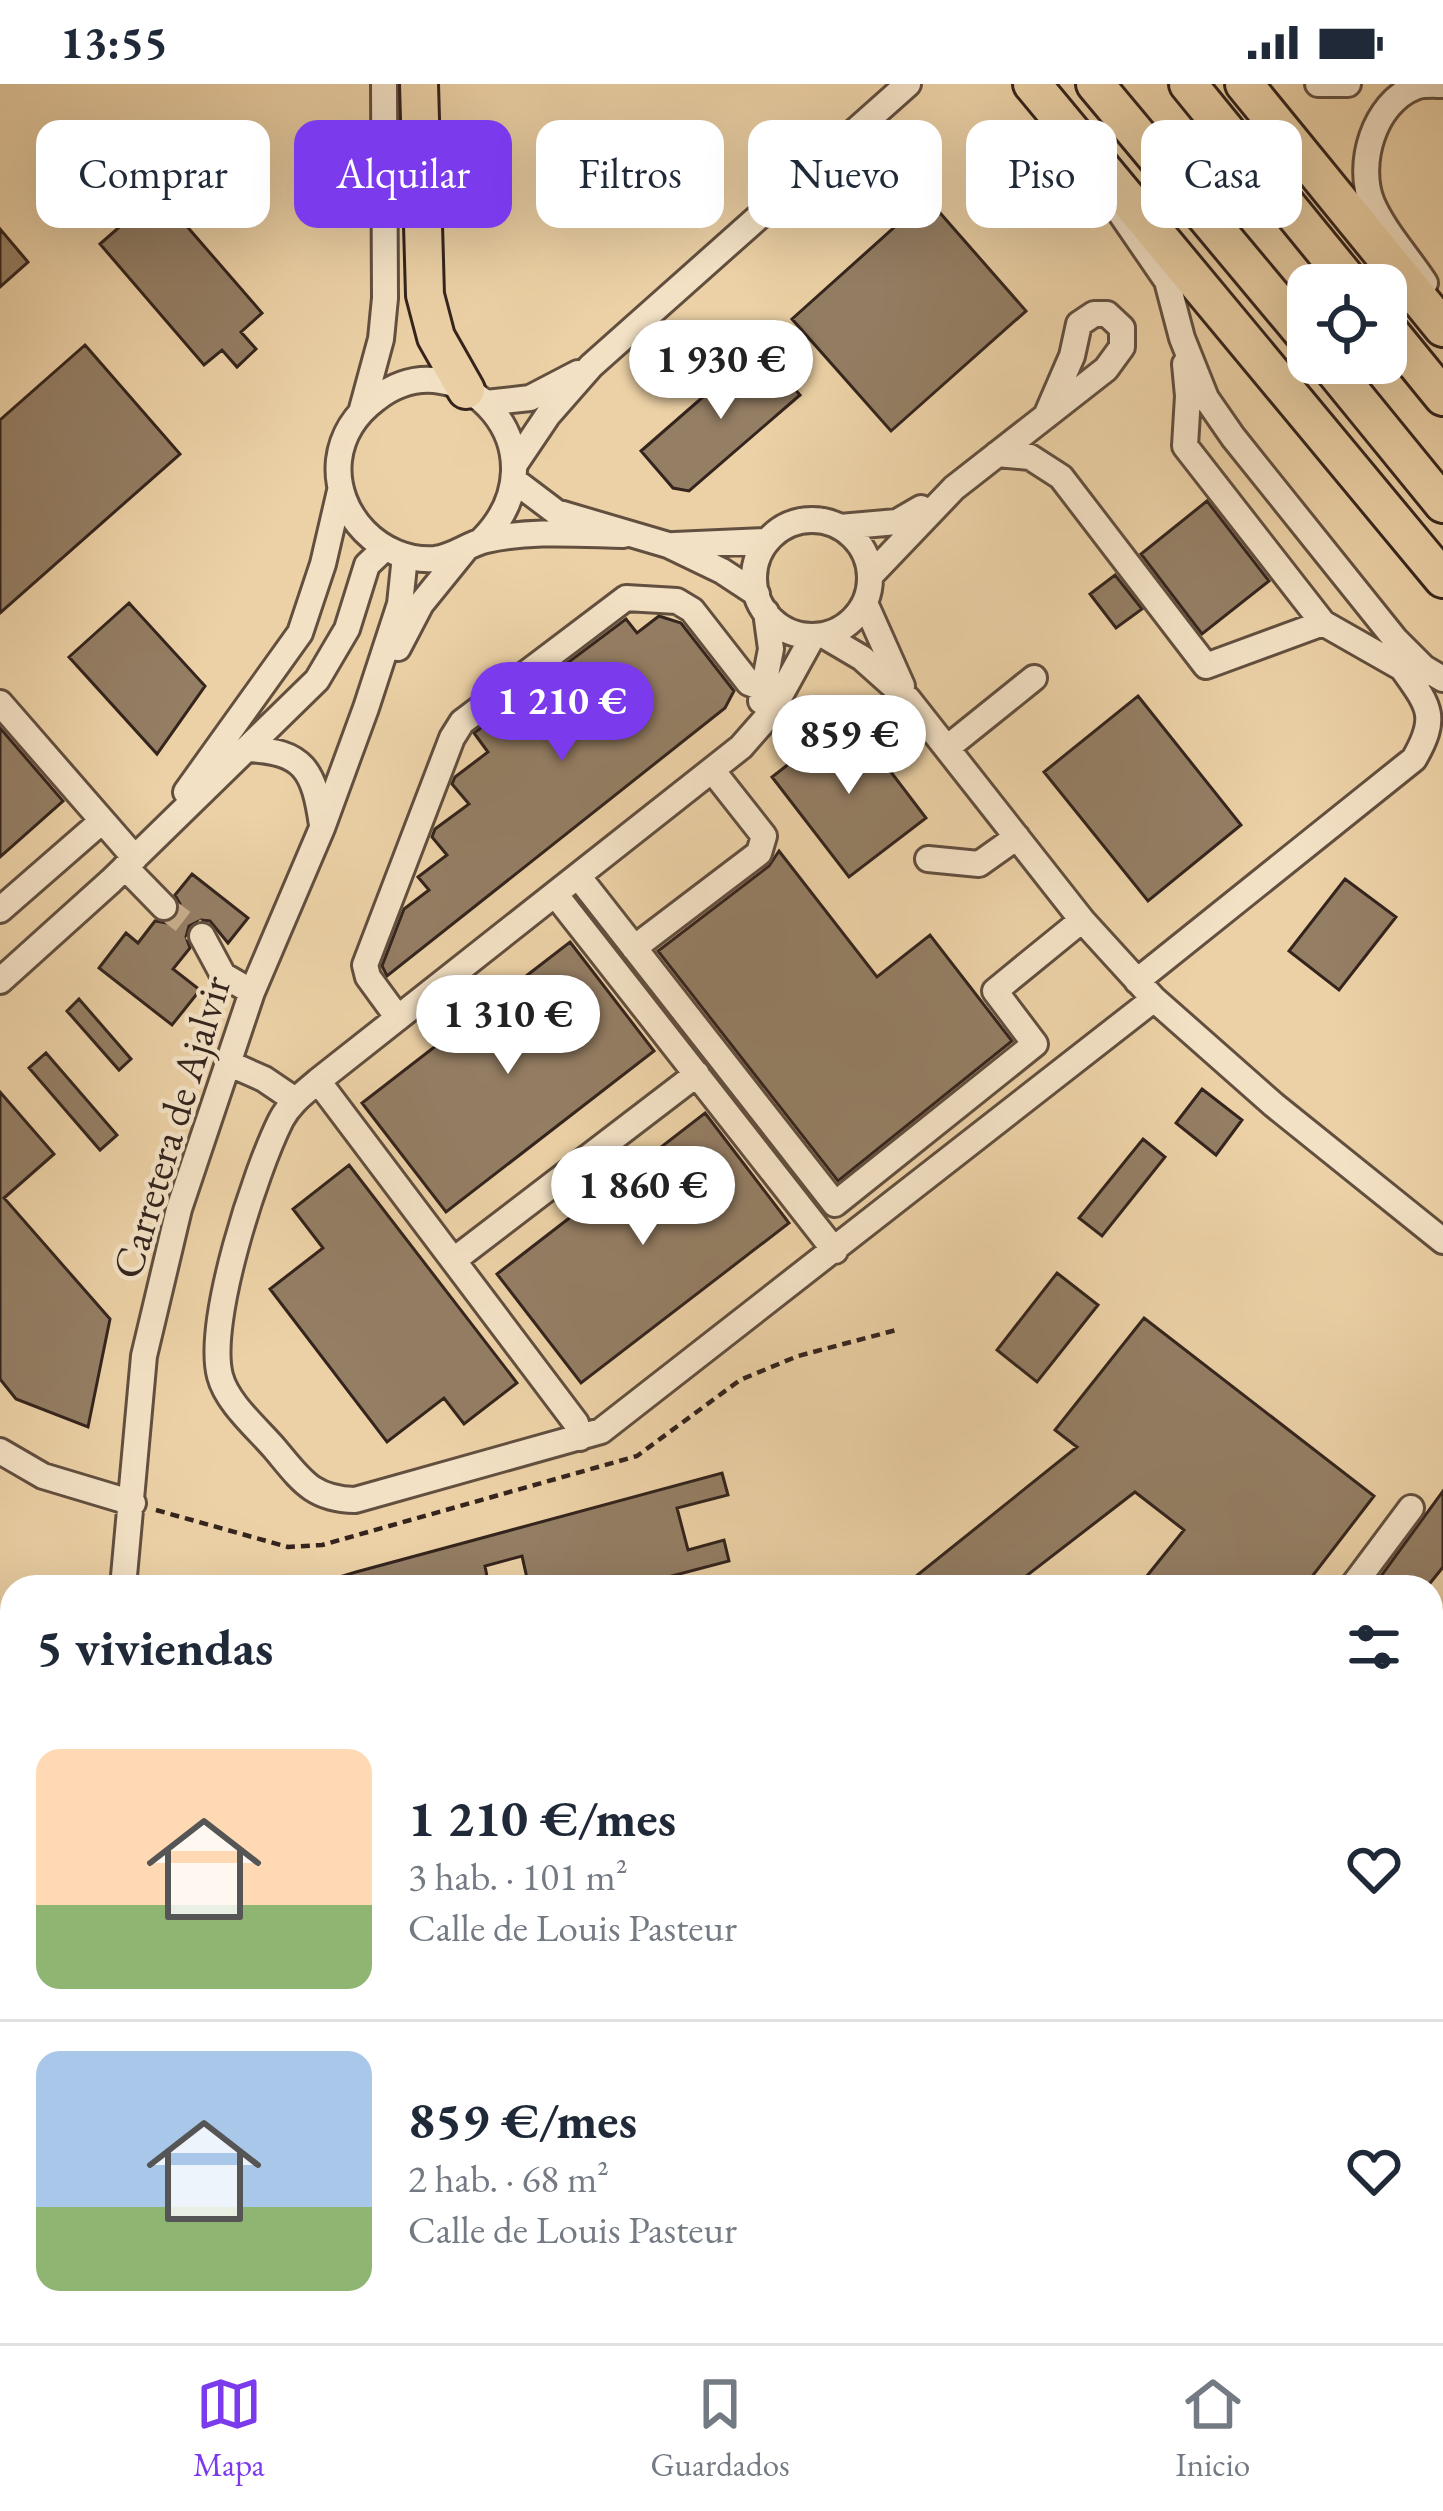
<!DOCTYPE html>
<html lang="es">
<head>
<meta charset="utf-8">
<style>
  body { margin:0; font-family:"EB Garamond",serif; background:#f2f2f3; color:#1f2937; height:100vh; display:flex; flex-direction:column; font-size:45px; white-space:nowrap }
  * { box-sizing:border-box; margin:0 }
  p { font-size:39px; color:#747a83 }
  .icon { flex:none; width:66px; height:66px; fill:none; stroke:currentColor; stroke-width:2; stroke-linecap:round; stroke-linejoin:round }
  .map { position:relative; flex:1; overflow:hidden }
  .side { position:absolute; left:0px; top:1491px; width:1443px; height:768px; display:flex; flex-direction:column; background:#fff; border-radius:36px 36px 0 0; box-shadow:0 12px 48px #0002 }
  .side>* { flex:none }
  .top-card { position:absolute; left:36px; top:36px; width:1371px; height:108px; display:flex; gap:24px }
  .tools { position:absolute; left:1287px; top:180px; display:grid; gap:24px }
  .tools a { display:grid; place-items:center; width:120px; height:120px; border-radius:24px; background:#fff; box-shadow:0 12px 48px #0002; font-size:60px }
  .price { position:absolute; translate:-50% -102px; padding:0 27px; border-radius:42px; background:#fff; color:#222; font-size:39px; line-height:78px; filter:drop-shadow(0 3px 6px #0008) }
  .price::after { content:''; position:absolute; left:50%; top:72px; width:36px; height:27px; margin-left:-18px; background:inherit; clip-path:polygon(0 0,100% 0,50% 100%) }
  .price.on { background:#7c3aed; color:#fff }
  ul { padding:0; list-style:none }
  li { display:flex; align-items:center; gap:36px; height:300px; padding:0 36px }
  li+li { border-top:3px solid #e0e1e3 }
  li span { display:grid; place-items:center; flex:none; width:336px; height:240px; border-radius:24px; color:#555 }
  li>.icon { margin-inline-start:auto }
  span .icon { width:144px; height:144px; fill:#fffc; stroke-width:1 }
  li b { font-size:51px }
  h2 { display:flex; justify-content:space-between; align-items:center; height:144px; padding:0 36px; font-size:51px }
  .tag { padding:0 42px; border-radius:24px; background:#fff; box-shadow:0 12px 48px #0002; font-size:42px; line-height:108px }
  .tag.on { background:#7c3aed; color:#fff }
  .status { display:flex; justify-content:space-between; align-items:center; height:84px; padding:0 60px; background:#fff; direction:ltr }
  .status svg { height:33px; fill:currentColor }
  .tabs { display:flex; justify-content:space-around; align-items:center; height:168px; border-top:3px solid #e0e1e3; background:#fff; font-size:33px; color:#747a83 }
  .tabs a { display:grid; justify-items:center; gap:6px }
  .tabs .on { color:#7c3aed }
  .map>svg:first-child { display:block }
</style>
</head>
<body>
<div class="status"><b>13:55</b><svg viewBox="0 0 49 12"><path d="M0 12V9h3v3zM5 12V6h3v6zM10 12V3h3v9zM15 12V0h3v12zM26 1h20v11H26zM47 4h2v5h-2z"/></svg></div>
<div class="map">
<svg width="1443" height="2259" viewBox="0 0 1443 2259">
  <rect width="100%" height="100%" fill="#ecd1a6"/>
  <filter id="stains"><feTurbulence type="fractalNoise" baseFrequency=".00167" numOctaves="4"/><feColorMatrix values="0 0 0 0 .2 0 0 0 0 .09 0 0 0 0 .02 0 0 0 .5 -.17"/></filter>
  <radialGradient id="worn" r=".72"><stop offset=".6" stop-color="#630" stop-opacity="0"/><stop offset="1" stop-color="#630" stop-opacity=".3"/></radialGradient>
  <!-- green -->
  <path fill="#cdb48f" stroke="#806c56" stroke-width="3" d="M12,2120V2247H692L679,2259H0V2141Z"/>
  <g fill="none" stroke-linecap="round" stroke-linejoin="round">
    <!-- stream -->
    <path stroke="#7d6853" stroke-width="6" d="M1431,2098L1443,2095
      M666,2259L678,2247"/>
  </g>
  <!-- building -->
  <path fill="#947e64" stroke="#34241d" stroke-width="3" d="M158,109L262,229L241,248L256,265L237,283L222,266L204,281L100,160Z
    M927,114L1026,227L891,347L792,235Z
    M0,145L28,178L0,203Z
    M85,261L180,370L0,529V336Z
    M759,264L800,311L689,407L673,404L641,367Z
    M1207,417L1269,497L1202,550L1141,470Z
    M1115,491L1142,525L1116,544L1090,510Z
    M129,519L205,602L157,670L69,573Z
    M659,532L681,539L734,607L725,624L387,892L382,882L404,825L429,806L418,793L447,771L432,753L435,745L469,720L452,700L455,693L488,668L474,649L626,535L637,549Z
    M1138,612L1241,741L1148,817L1044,688Z
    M849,633L926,734L849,793L772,693Z
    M0,644L63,717L0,773Z
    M779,767L877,893L930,851L1012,957L838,1097L658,867L769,782Z
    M192,790L248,834L228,859L210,837L201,836L189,842L186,853L190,864L173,885L200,906L172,941L99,884L126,849L138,859L155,837L167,839L176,834L180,820L175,811Z
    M1345,795L1396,833L1339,906L1289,867Z
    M570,858L654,967L446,1128L362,1019Z
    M79,915L131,975L119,986L67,927Z
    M46,969L117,1051L100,1066L29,984Z
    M1202,1005L1242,1036L1216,1071L1176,1039Z
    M0,1008L54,1070L4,1114L110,1235L88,1343L16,1315L0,1295Z
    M705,1029L789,1139L581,1299L497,1190Z
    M1143,1055L1165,1073L1102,1152L1079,1134Z
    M349,1081L517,1299L464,1340L444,1314L387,1358L270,1205L323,1164L293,1125Z
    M1057,1189L1098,1221L1037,1298L997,1266Z
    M1144,1234L1374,1412L1304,1503H1138L1184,1446L1135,1408L1012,1503H923L915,1493L1077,1363L1055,1346Z
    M722,1389L728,1411L677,1424L688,1466L724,1456L729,1477L630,1503H529L522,1472L485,1482L489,1503H324L323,1498L356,1488Z
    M1443,1407V1483L1427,1503H1373Z"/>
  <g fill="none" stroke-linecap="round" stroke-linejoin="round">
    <!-- minor-tunnel -->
    <path stroke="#c7ae8b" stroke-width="24" stroke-dasharray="24 12" stroke-linecap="butt" d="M164,823L202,852"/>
    <!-- minor casing -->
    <g stroke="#624f3f" stroke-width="30">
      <path id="minor" d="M1318,0H1348
        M1121,130L1167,197L1182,254L1206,314L1233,353L1395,555L1424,584L1443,595
        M1425,199C1409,174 1384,147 1372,119C1356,80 1374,19 1415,3C1423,0 1434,1 1443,1
        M1185,280L1188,312L1185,362L1323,539L1402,584H1414
        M486,319L530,314L578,289
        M362,325L381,255L385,214L384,0
        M997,370L1030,373L1061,393L1206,582L1323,539
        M515,380L548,331L591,282L908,0
        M515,397L556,428L668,461L722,487L757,510
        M754 494a58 58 0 1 1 116 0a58 58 0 1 1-116 0Z
        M840,443L897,438L921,424
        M482,456C569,368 460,249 376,315C356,330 342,351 339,376C333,430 381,479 435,475C454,473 468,460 486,456C530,446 578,450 623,451
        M674,461L767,457
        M870,492L954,404L1106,285L1122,263V244L1107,230H1094L1079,240L1072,272L1046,332
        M865,519L902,602
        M823,551L862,574L908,615L1082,836L1154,915L1274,1021L1443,1157
        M813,552L770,630L741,663L318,997C304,1009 290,1019 281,1036C255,1088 206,1238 220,1292C227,1319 257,1344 275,1365C301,1396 312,1415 355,1416L601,1347L1154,915
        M398,564L421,520L464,467
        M761,617L771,565L766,528
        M0,619L135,774
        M947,664L1034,594
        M246,665C304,667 314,686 322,741
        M186,708L300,549L323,480L340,407
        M928,775L979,780L1017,753
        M125,783L164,823
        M578,792L835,1120L1035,960L995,907L1082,836
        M555,810L835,1167
        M0,826L102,737
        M202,852L223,891L252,908
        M634,864L759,769L764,752L712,686
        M0,897L111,797L317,596L347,545L367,481L385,464
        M1137,897L1414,675C1439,632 1429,622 1402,584
        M398,934L368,893L365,881L452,654L462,638L626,514L677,517L692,526L749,599L765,605
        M228,979L264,995L295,1016
        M318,997L576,1339L580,1354
        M454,1176L697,990
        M0,1367L43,1392L133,1419
        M123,1503L144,1272L179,1125L252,908L322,744L366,624L400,520L405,472
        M1352,1503L1411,1424
        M1431,1560L1443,1545
        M0,1588L12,1578
        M0,1655L12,1644
        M0,1716L12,1705
        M0,1794L12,1786
        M0,1977C18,2011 9,2043 0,2078
        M1431,2200L1443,2156
        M959,2259L969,2247
        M1317,2259L1320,2247
        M1416,2259L1419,2247"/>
    </g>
    <!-- major casing -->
    <g stroke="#34241d" stroke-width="36">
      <path id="major" d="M1431,1664L1443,1649
        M1431,1705L1443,1690"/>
    </g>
    <!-- highway casing -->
    <g stroke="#34241d" stroke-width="42">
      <path id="highway" d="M419,0L425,211L436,253L466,306
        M1032,0L1443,495
        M1095,0L1308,255
        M1188,0L1352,201
        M1244,0L1443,244
        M1386,243L1443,313
        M1328,279L1443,420"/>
    </g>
    <!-- path -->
    <path stroke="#34241d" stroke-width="4.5" stroke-dasharray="9 6" stroke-linecap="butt" d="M156,1426L288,1463L322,1461L637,1372L740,1296L798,1272L900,1245
      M1431,2021L1443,2017
      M1431,2072L1443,2069
      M1431,2133L1443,2130
      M1232,2247L1283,2259
      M1182,2259L1203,2247"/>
    <!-- minor -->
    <use href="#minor" stroke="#f3e1c5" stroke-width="24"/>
    <!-- major -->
    <use href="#major" stroke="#ecd1a6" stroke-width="30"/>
    <!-- highway -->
    <use href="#highway" stroke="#ecd1a6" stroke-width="36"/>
  </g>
  <g text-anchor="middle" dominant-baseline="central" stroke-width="9" stroke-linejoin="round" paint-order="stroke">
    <!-- street labels -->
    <g font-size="42" fill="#34241d" stroke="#f3e1c5">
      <text transform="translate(171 1043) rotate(-73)">Carretera de Ajalvir</text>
    </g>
  </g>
  <rect width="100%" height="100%" filter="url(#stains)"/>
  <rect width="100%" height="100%" fill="url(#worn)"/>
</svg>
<div class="tools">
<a><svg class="icon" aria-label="locate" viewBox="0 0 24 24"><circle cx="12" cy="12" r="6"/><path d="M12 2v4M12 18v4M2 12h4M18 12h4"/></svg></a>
</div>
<b class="price" style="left:721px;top:338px">1 930 €</b>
<b class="price on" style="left:562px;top:680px">1 210 €</b>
<b class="price" style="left:849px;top:713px">859 €</b>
<b class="price" style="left:508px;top:993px">1 310 €</b>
<b class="price" style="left:643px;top:1164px">1 860 €</b>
<div class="top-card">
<a class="tag">Comprar</a>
<a class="tag on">Alquilar</a>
<a class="tag">Filtros</a>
<a class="tag">Nuevo</a>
<a class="tag">Piso</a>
<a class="tag">Casa</a>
</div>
<section class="side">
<h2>5 viviendas<svg class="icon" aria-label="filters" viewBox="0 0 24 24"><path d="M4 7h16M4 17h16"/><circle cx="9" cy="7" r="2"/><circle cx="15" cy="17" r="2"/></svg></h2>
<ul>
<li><span style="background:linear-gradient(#ffd9b3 65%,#8fb573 0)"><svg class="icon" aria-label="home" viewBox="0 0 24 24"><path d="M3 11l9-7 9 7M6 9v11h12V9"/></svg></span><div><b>1 210 €/mes</b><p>3 hab. · 101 m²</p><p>Calle de Louis Pasteur</p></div><svg class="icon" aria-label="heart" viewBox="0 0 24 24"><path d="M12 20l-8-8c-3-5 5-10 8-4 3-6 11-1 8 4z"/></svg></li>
<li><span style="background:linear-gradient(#a9c7e8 65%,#8fb573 0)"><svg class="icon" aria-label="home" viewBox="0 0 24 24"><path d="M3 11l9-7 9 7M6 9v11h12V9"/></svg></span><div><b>859 €/mes</b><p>2 hab. · 68 m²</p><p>Calle de Louis Pasteur</p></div><svg class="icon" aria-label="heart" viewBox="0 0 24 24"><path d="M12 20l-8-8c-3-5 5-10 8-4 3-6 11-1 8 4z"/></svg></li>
</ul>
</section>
</div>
<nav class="tabs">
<a class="on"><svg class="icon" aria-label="map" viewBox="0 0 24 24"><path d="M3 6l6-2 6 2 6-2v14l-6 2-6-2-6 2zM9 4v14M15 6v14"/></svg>Mapa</a>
<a><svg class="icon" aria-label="saved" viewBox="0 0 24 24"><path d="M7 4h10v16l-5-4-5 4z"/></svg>Guardados</a>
<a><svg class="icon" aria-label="home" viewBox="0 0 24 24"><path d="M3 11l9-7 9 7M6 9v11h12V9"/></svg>Inicio</a>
</nav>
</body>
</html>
